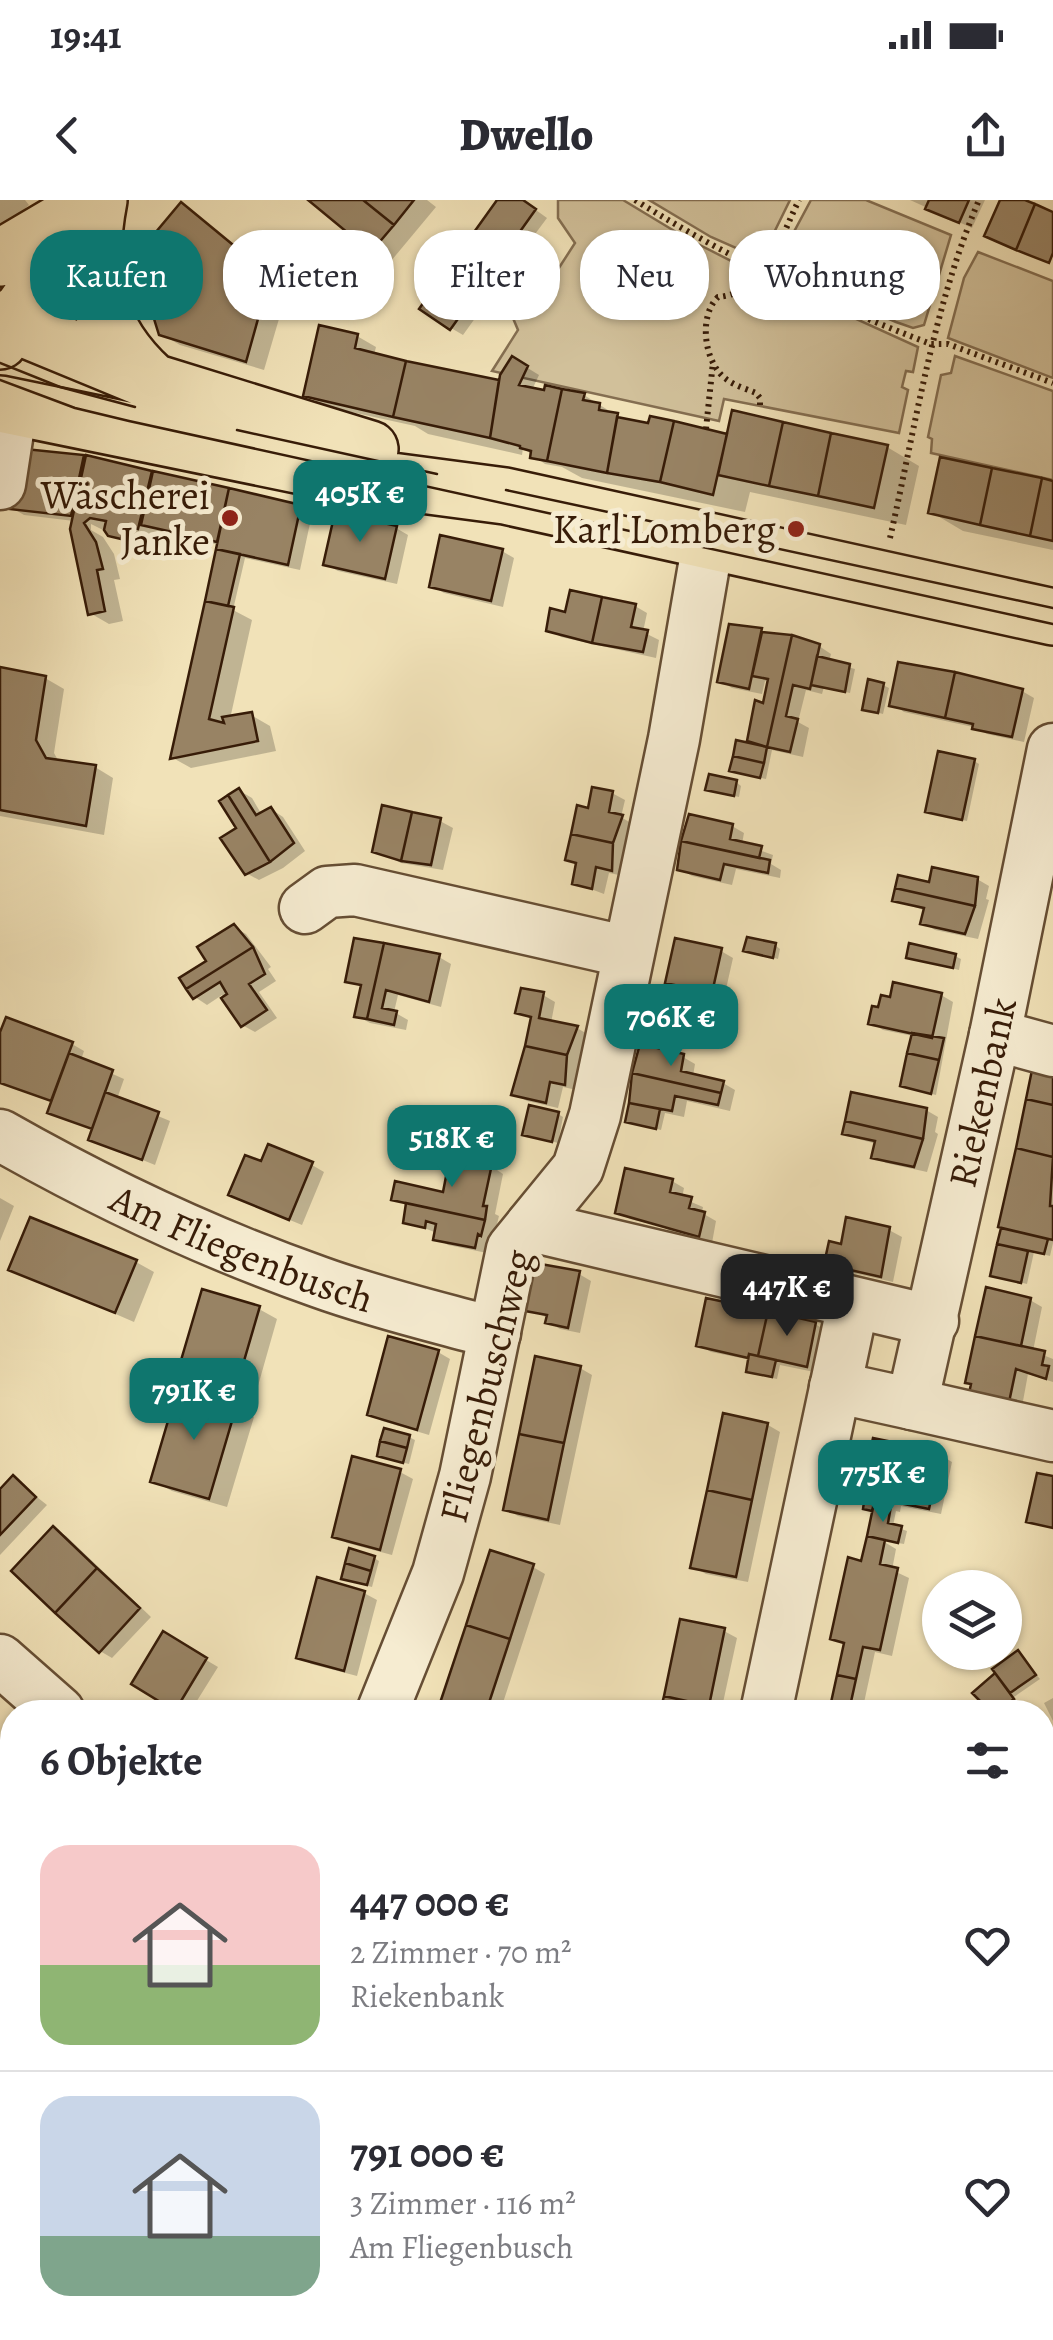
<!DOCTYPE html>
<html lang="de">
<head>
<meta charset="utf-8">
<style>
  body { margin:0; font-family:Alegreya,serif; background:#f2f2f3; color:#2b2b33; height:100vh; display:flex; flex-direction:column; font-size:38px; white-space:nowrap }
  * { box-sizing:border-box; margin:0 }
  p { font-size:32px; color:#7c7c81 }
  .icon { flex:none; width:55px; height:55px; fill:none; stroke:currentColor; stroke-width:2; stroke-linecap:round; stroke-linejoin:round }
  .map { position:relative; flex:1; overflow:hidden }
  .details { position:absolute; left:0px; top:1500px; width:1055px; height:640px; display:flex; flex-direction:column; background:#fff; border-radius:40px 40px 0 0; box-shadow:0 2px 8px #0004 }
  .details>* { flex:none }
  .guide { position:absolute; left:30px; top:30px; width:995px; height:90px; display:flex; gap:20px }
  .tools { position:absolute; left:922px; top:1370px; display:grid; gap:20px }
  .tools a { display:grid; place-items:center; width:100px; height:100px; border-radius:50%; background:#fff; box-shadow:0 2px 8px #0004; font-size:50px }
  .price { position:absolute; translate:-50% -85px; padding:0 22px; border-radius:20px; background:#0f766e; color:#fff; font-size:32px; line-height:65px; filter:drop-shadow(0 2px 5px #0008) }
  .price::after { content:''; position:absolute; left:50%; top:60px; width:30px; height:22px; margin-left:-15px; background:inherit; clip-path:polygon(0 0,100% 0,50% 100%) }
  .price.selected { background:#222; color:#fff }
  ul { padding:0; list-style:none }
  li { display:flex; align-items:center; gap:30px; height:250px; padding:0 40px }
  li+li { border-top:2px solid #e1e1e2 }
  li span { display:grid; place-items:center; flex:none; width:280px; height:200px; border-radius:30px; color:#555 }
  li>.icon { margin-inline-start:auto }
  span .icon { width:120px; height:120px; fill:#fffc; stroke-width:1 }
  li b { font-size:42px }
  h2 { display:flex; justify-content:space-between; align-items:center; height:120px; padding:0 40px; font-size:42px }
  .tag { padding:0 35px; border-radius:40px; background:#fff; box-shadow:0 2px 8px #0004; font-size:35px; line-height:90px }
  .tag.selected { background:#0f766e; color:#fff }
  .status { display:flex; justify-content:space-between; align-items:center; height:70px; padding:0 50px; background:#fff; direction:ltr }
  .status svg { height:28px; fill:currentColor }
  header { display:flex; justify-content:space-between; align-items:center; height:130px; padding:0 40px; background:#fff; font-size:45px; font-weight:800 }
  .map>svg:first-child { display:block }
</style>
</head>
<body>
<div class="status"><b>19:41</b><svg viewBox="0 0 49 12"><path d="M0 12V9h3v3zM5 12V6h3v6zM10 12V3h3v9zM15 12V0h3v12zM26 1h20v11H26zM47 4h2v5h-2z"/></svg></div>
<header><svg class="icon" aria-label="back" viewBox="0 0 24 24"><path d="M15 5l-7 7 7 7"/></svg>Dwello<svg class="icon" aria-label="share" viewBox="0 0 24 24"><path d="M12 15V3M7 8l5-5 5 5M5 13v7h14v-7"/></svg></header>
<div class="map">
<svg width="1053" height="2140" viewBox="0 0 1053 2140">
  <rect width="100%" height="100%" fill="#f1e2b8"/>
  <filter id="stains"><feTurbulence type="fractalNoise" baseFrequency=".002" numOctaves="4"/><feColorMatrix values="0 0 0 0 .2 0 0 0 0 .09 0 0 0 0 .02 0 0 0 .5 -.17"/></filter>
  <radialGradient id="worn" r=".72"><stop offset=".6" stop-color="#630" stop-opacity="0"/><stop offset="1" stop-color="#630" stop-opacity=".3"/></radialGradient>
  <!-- green -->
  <path fill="#d1c09a" stroke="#846e51" stroke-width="2.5" d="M558,0H623L686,38L751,71L918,147L913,172L906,171L902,187L908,190L899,233L724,199L719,221L492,171L518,130L510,111L511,98L537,89L543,80L555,74L575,43L558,18Z
    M649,0H790L761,59L711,37Z
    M811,0H866L951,35L924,125L913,128L896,122L774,69Z
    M978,52L1053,81V178L948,138L964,78Z
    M955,156L1053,191V280L931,253L932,239L928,237L941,175L951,173Z"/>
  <!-- shadow -->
  <path fill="#0003" d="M0,0H25L29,5L0,31Z
    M312,0H427L436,7L391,61L373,50Z
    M501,0H522L547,18L521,53L553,76L532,106L499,85L463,135L451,128Z
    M910,0H985L972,28Z
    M181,6L239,48L257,53L277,64L286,95L264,170L180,145L161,134Z
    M357,136L376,147L374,155L501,185L513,159L539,175L532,190L584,195L627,222L729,237L887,247L919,266L906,325L750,292L745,312L582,278L562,267L545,264L523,248L522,255L428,234L415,226L324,206L306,195Z
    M83,258L300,307L312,314L300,370L245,358L233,410L252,420L230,519L251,515L270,526L276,551L191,568L173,558L219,345L158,331L157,338L143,335L139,348L91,324V330L103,337L114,354L120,379L114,380L123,421L109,424L90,413L74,321L24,315L12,308Z
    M1053,284V350L963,331L931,312Z
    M396,328L408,335L397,384L338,371L325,364Z
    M502,351L514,358L503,407L444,393L432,386Z
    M635,406L647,413L643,432L659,440L656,458L561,437L549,429L567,415Z
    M761,431L819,446L831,454L829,462L855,469L850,493L824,487L822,494L806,490L798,522L809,528L803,557L772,550L766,579L737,573L762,547L749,540L765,506L770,482L765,481L762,494L732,488L720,481Z
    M0,470L45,478L64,489L54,553L59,562L95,567L113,578L104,635L0,616Z
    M883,485L889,488L883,514L865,509Z
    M1022,491L1034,498L1024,542L987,534L973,527L904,512L892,504Z
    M974,561L979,564L967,621L933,614Z
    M736,582L741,586L739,597L713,591Z
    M240,591L252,598L262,615L271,609L283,617L305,651L283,668L259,680L246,673L240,629Z
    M612,593L625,600L621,617L634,625L622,662L626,665L624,676L609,673L604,694L575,683L578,665L568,659L590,611Z
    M440,621L453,628L443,670L401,663L375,650Z
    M732,626L744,633L742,644L773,655L771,664L781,670L780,678L736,669L732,685L692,676L680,669Z
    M977,679L989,686L986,699L989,700L978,739L935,730L923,723L926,711L895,700L931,685Z
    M234,727L246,734L271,767L268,769L276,781L259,792L277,818L255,832L242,825L222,795L207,805L195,797L210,761Z
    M775,745L780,749L778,759L746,750Z
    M721,751L733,758L724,798L680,789L668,782Z
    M955,756L961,759L959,770L909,757Z
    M439,757L451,764L441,807L398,795L394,812L408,820L406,830L370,823L357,816L363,788L348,780Z
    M543,795L555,802L551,823L577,828L589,835L579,864L577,890L563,887L558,908L527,901L514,894L533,820L518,812Z
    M941,795L953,802L936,895L908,888L913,836L883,830L871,823Z
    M0,839L72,844L84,851L81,860L124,879L117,899L170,921L155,965L91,939L94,931L50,912L54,903L0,883Z
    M683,857L695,864L693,876L723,883L735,890L730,911L687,901L684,917L665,913L661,930L628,921L632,902Z
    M1053,877V1043L1050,1056L1034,1052L1027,1084L992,1075L1004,1028Z
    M926,910L938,917L935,932L938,934L927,972L886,963L874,956L877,944L858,939L845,932Z
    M558,914L563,917L558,943L525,934Z
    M262,964L312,965L324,972L302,1025L244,1001Z
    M491,966L503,974L495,1014L499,1016L496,1028L487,1053L448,1045L436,1038L437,1033L406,1021L408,1006L394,999L445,995Z
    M672,981L684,988L682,998L703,1007L702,1013L716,1021L712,1043L677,1035L663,1027L630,1019L618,1012Z
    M0,998L14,1006L0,1041Z
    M889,1030L902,1037L893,1082L840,1070L827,1063Z
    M136,1062L154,1072L134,1122L12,1069Z
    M579,1074L591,1081L580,1133L560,1129L548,1122V1118L527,1109Z
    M1030,1100L1042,1107L1033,1151L1053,1159V1182L1028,1174L1021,1212L984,1204Z
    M259,1109L277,1119L250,1214L254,1217L227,1307L172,1291L153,1281L181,1186Z
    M815,1124L827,1131L819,1173L780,1165L777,1179L754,1174L749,1171L751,1160L711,1152L699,1145Z
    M438,1152L450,1159L429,1235L382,1221L370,1214Z
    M580,1168L592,1175L560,1325L518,1316L506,1309Z
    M768,1225L780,1232L748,1382L706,1374L693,1367Z
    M409,1237L415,1240L409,1264L385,1258Z
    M940,1255L952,1262L941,1314L901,1306L900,1312L896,1311L893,1326L907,1331L904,1344L881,1340L896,1349L892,1370L909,1378L892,1456L875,1452L862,1512H818L819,1507L832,1510L846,1446L833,1438L863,1364L874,1312L865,1307Z
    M354,1259L400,1272L413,1279L392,1355L347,1343L335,1336Z
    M13,1278L47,1305L0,1355V1293Z
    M54,1329L66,1336L151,1417L112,1458L100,1451Z
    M374,1358L379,1361L372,1387L349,1381Z
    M533,1367L545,1374L500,1512H477L444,1499Z
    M364,1393L377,1400L357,1476L311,1464L299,1457Z
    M682,1422L724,1431L737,1438L721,1512H663Z
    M164,1435L218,1467L190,1512H181L134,1483Z
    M1018,1453L1040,1479L1014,1497L1018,1502L1006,1512H994L976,1493Z
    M1053,1498V1521L1044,1503Z
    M1042,1561L1053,1572V1581L1042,1591Z
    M12,1608V1627L6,1621L9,1618L6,1615Z
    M1053,1679V1727L1042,1713V1692L1050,1696L1043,1687Z
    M0,1746L12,1750L11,1858L0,1855Z
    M78,2128H197L189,2140H70Z
    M221,2128H310L301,2140H240Z"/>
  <!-- building -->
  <path fill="#988364" stroke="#371c08" stroke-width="2.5" d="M308,0H363L394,25L371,52Z
    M363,0H414L394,25Z
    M497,0H523L536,9L450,130L419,109Z
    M929,0H969L959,23L925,9Z
    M1000,0H1025L1035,4L1016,50L984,36Z
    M181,2L232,44L258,51L268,83L246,162L159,135L135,57Z
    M1035,4L1053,12V53L1049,63L1016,50Z
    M510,44L542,67L518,101L486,79Z
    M319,125L358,134L355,148L406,161L393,217L303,196Z
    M512,156L528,166L519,185L544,190L545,185L562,189L547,261L530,258L531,251L520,248V246L490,238L500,175Z
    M406,161L499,180L490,238L393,217Z
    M562,189L585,193L583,200L600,203L599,210L618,213L607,273L547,261Z
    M732,210L783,222L769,286L718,275Z
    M650,216L674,221L660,282L607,273L617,217L648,223Z
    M674,221L727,234L713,295L660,282Z
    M783,222L831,233L818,296L769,286Z
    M831,233L888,245L874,308L818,296Z
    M15,248L84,255L71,316L9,309Z
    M86,255L152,271L138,329L124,326L121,339L108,336L104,330L106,321L90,318L84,323L96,342L103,369L97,370L105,411L88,415L70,329Z
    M940,257L992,268L980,325L928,313Z
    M992,268L1042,278L1030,336L980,325Z
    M153,271L229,288L217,342L141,325Z
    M1042,278L1053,281V341L1030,336Z
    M229,288L301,305L288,365L216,349Z
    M335,312L397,326L385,379L323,365Z
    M440,335L503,349L491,401L429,387Z
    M216,349L240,354L228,406L205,401Z
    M570,390L602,397L592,443L546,431L550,408L565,412Z
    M602,397L636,404L631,427L648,430L643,452L592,443Z
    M205,401L234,407L209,519L224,523L222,517L252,512L258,541L170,559Z
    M729,424L762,428L749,489L717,482Z
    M762,432L792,435L767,547L747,541L755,500L763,503L768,479L752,476Z
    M792,435L820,444L810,489L793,485L786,516L798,519L790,552L767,547Z
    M817,456L850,464L845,492L811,485Z
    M898,462L955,472L945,518L889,506Z
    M0,467L46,476L36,540L46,558L96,565L86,626L0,610Z
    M955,472L1023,489L1012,537L972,529L973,524L945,518Z
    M868,479L884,483L878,513L862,510Z
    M736,540L767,547L764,563L733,556Z
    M938,551L975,559L962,620L925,612Z
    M733,556L764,563L760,578L729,571Z
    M709,574L737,580L734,596L705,590Z
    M592,587L613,591L609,612L623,615L613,643L571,634L577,605L588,608Z
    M239,588L256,615L271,607L294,643L270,662L228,595Z
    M228,595L270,662L245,675L220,638L236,628L219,601Z
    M382,605L412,612L401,661L372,652Z
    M412,612L441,618L431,665L401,661Z
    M689,614L733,624L730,639L762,646L759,658L681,641Z
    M571,634L613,643L612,671L596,667L592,689L572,684L576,663L565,660Z
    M681,641L770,660L768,673L724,664L720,680L677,670Z
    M932,667L978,677L975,706L895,688L898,675L929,682Z
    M895,688L975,706L965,734L920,724L924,708L892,701Z
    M234,724L253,747L186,789L179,778L206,761L197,747Z
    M747,737L776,743L773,758L743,751Z
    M354,738L384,743L367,819L354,817L361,785L345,782Z
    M675,738L722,748L712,793L665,783Z
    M384,743L440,754L429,802L386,790L382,808L397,811L394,825L367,819Z
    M909,743L956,754L953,768L906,758Z
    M253,747L265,774L249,784L267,810L241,827L221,798L227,794L220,782L193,799L186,789Z
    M893,782L942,793L932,838L868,824L872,806L878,807L881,795L890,797Z
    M521,788L544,792L539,818L578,826L567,855L525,846L531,817L515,813Z
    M6,817L73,842L51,901L0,883V832Z
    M912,833L944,838L939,860L907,853Z
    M640,844L684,854L681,871L724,881L721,893L632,873Z
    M525,846L567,855L565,885L550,882L546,903L511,895Z
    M69,853L113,870L92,929L47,913Z
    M907,853L939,860L931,894L900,886Z
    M1032,870L1053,874V905L1026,899Z
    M632,873L721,893L718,905L675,896L672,911L629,903Z
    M105,892L159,912L142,960L88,940Z
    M851,892L927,908L923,939L845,921Z
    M1026,899L1053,905V957L1016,948Z
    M629,903L660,909L656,929L625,922Z
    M529,905L559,912L552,942L522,935Z
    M845,921L923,939L914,967L871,958L875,941L842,934Z
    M268,944L313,962L289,1020L228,995L245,955L261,961Z
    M1016,948L1053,957L1050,1006H1053V1040L998,1027Z
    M450,956L492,964L483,1006H487L485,1020L391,1000L395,981L443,992Z
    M625,968L673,979L670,992L692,997L689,1008L705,1012L699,1037L615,1013Z
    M406,1003L485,1020L481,1036L478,1034L475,1048L433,1040L436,1024L426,1021L425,1028L403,1023Z
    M30,1017L137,1060L115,1113L8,1070Z
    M846,1017L890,1027L881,1077L824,1064L829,1041L841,1044Z
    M1001,1028L1048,1039L1044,1054L997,1044Z
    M997,1044L1028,1051L1021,1083L990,1076Z
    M535,1063L580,1071L568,1128L545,1123L547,1115L525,1111Z
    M986,1087L1031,1098L1021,1146L975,1136Z
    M202,1089L260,1106L232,1202L170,1184H174Z
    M706,1098L768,1111L758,1156L749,1154L748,1158L696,1146Z
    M768,1111L816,1122L807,1167L758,1156Z
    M388,1136L439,1150L417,1230L367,1215Z
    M975,1136L1045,1151L1042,1165L1049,1166L1046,1179L1016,1169L1008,1207L968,1198L971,1184L965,1183Z
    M749,1154L776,1160L772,1177L746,1172Z
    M535,1156L581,1166L564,1243L519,1234Z
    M178,1187L237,1204L209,1299L150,1282Z
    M723,1213L768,1223L752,1300L707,1290Z
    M384,1228L410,1235L407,1248L380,1241Z
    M519,1234L564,1243L548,1320L503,1310Z
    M873,1238L941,1252L929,1309L889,1301L888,1307L874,1303L872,1311L863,1309L864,1302L860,1300Z
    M380,1241L407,1248L403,1263L377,1256Z
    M352,1256L401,1269L380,1350L332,1337Z
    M1037,1273L1053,1276V1328L1026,1322Z
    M13,1275L36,1297L0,1335V1289Z
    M707,1290L752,1300L736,1377L690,1368Z
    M874,1303L891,1306L888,1323L902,1326L898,1343L867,1336Z
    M53,1326L97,1368L55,1413L11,1371Z
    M867,1336L885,1340L880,1364L898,1368L880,1450L863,1447L856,1479L837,1475L844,1443L830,1439L848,1357L861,1361Z
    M349,1348L375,1356L371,1371L345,1363Z
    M490,1350L534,1364L510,1439L466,1425Z
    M345,1363L371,1371L367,1385L341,1379Z
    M97,1368L140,1408L99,1453L55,1413Z
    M317,1377L365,1391L344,1471L296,1458Z
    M680,1419L725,1428L709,1506L664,1496Z
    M466,1425L510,1439L486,1512L441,1500Z
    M163,1431L207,1458L175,1511L131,1484Z
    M1018,1450L1036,1475L1010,1493L992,1469Z
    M995,1473L1014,1499L997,1512H991L972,1493Z
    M837,1475L856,1479L849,1511L857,1512H815L817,1504L830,1507Z
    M664,1496L709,1506L708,1512H660Z
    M12,1562V1596L11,1597L0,1586V1575Z
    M1042,1690L1053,1704L1052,1729L1042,1717Z
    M0,1744L12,1747V1779L0,1822Z
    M75,2128H153L145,2140H67Z
    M216,2128H265L257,2140H235Z"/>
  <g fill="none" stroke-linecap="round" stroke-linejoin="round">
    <!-- minor casing -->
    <g stroke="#664e34" stroke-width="55">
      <g id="minor">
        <path d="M0,284L12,206"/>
        <path d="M305,708L327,692L355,690L628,752"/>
        <path d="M995,835L1053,851"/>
        <path id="s1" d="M0,935C102,993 208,1043 319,1082C377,1103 437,1117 495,1133"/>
        <path d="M531,1026L933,1121"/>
        <path id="s2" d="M835,1187L912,1204L995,835L1053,549"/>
        <path d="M912,1204L1053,1236"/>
        <path d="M0,1460L59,1512"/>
        <path d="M382,1512L438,1373L465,1276L512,1049L578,968L595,915L674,539L708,342"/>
        <path d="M766,1512L853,1104"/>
        <path d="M1042,1634L1053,1625"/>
        <path d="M1042,1952L1053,1953"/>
        <path d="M363,2140L373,2128"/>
        <path d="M1016,2140L1018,2128"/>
      </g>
    </g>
    <!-- major casing -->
    <g stroke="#371c08" stroke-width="60">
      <path id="major" d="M99,0C85,73 95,129 151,180
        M0,58L83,9
        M0,119L153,182L370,249
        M0,141L97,2
        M0,204L346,275L505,296L1053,417"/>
    </g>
    <!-- path -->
    <path stroke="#371c08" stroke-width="6" stroke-dasharray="2.5 5" stroke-linecap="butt" d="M635,0C728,58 828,105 931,144H948L1053,183
      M760,205V198L756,193C747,189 735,186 726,179C704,163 698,116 718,97C766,93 780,38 799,0
      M706,229L713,162
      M890,338C916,224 933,108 979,0"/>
    <!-- minor -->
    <use href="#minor" stroke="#f6ecd1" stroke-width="50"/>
    <!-- major -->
    <use href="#major" stroke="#f1e2b8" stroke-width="55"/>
    <!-- tram -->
    <path stroke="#371c08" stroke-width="2.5" d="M0,163L60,187L135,207
      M0,180L75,208L129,221L1053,424
      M237,230L437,274
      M506,290L1053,408"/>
  </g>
  <!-- markers -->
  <g fill="#8f2418" stroke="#f6ecd1" stroke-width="4">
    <circle cx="230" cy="318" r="10"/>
    <circle cx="796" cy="329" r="10"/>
  </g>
  <g text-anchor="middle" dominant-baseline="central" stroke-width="10" stroke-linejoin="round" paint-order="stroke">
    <!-- poi labels -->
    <g font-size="40" fill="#371c08" stroke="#f6ecd1" text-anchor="end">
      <text x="210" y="295">Wäscherei<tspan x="210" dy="46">Janke</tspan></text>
      <text x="776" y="329">Karl Lomberg</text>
    </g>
    <!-- street labels -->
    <g font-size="40" fill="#371c08" stroke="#f6ecd1">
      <text stroke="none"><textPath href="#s2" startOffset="398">Riekenbank</textPath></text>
      <text stroke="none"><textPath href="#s1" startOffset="268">Am Fliegenbusch</textPath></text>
      <text transform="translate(486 1186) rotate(-76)">Fliegenbuschweg</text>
    </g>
  </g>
  <rect width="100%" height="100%" filter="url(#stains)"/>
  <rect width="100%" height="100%" fill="url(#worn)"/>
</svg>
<div class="tools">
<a><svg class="icon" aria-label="layers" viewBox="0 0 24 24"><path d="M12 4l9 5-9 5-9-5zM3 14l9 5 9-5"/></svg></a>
</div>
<b class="price" style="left:360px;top:345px">405K €</b>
<b class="price" style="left:671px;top:869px">706K €</b>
<b class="price" style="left:452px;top:990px">518K €</b>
<b class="price selected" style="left:787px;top:1139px">447K €</b>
<b class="price" style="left:194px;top:1243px">791K €</b>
<b class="price" style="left:883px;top:1325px">775K €</b>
<div class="guide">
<a class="tag selected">Kaufen</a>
<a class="tag">Mieten</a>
<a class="tag">Filter</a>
<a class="tag">Neu</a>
<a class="tag">Wohnung</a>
</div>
<section class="details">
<h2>6 Objekte<svg class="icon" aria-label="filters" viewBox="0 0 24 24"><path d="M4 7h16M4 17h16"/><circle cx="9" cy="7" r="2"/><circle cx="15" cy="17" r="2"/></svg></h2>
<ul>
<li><span style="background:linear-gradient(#f6c9c9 60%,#8fb573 0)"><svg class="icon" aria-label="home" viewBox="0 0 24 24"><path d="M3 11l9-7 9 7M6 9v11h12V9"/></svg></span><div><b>447 000 €</b><p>2 Zimmer · 70 m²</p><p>Riekenbank</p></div><svg class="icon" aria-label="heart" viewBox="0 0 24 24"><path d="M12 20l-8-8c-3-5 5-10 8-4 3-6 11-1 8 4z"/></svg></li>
<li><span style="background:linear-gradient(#c9d6e8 70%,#7fa58c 0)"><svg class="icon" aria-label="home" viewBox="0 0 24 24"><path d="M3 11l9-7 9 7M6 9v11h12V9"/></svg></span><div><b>791 000 €</b><p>3 Zimmer · 116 m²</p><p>Am Fliegenbusch</p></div><svg class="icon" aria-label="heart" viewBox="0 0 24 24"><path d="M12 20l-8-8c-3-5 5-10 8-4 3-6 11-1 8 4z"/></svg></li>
</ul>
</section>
</div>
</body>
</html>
